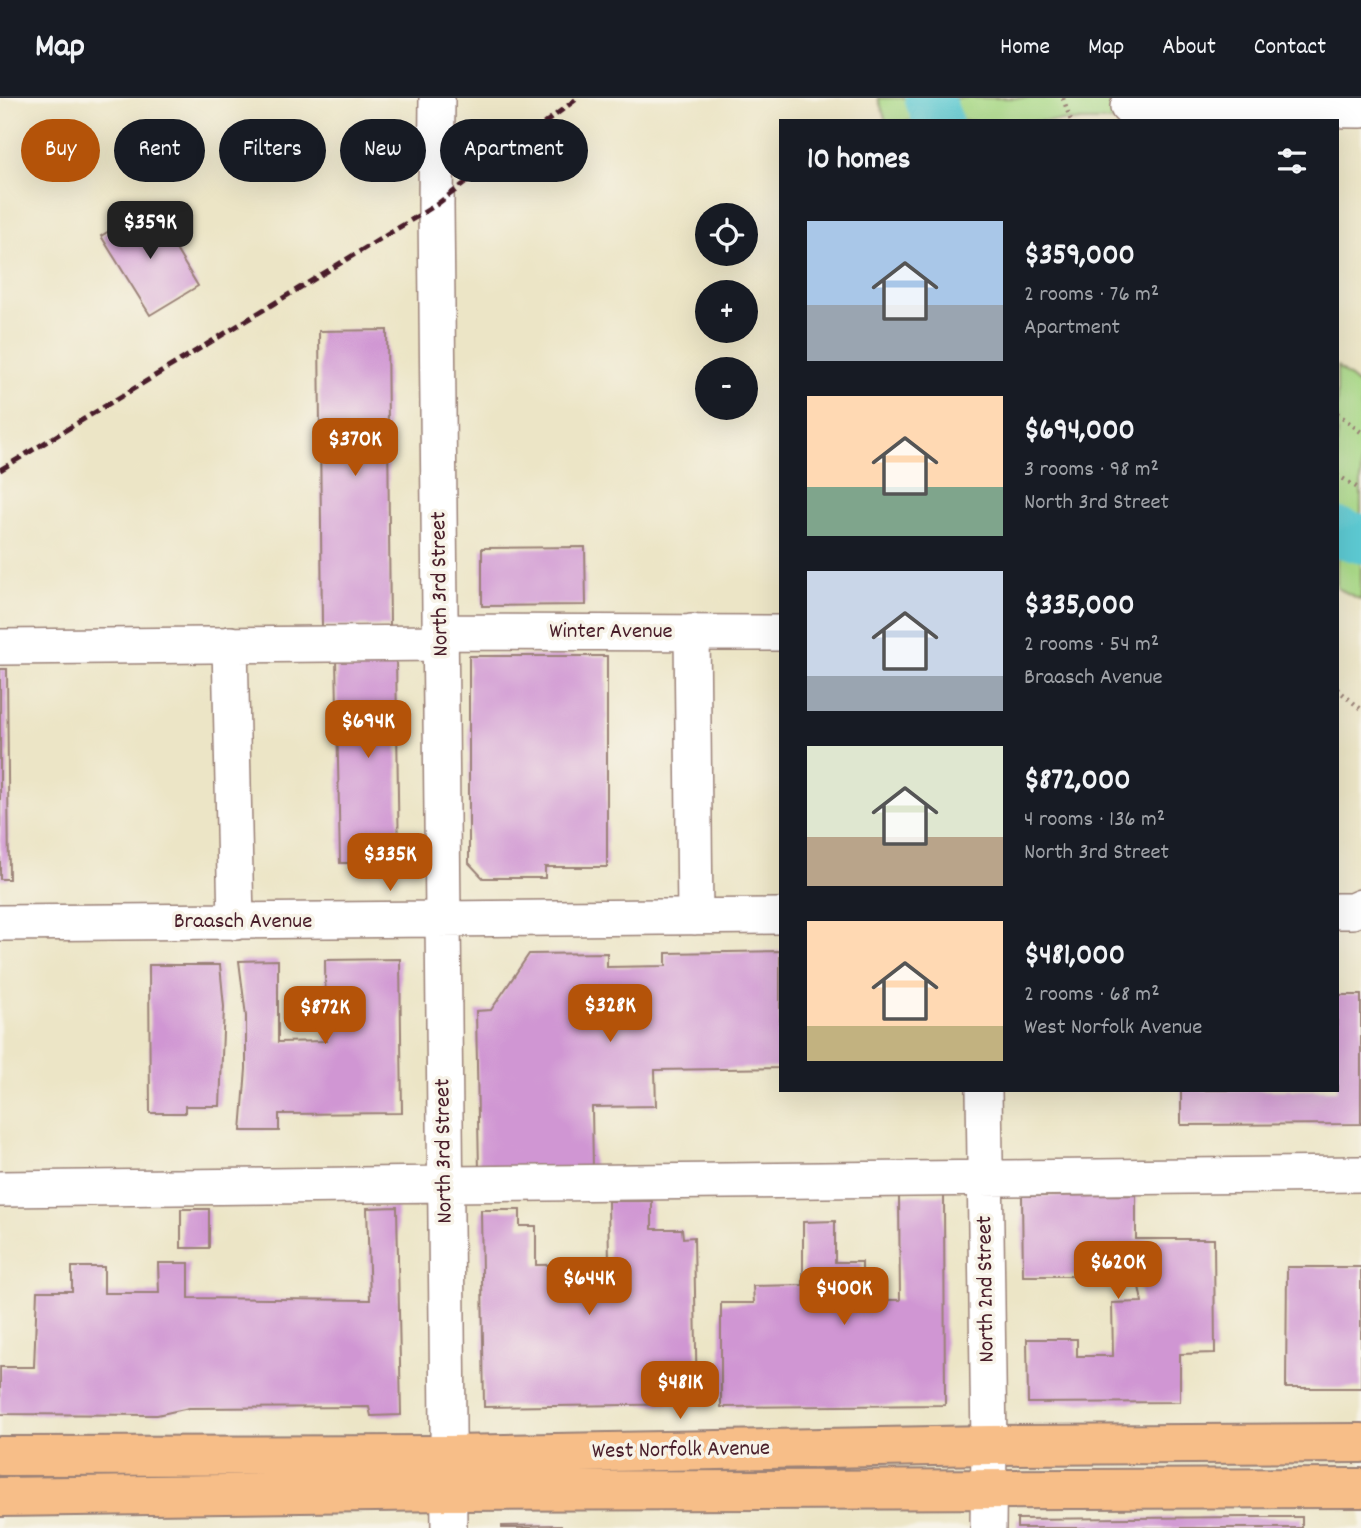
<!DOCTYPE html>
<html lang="en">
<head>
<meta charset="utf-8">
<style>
  body { margin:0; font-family:Dekko,sans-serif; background:#20242c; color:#f1f3f6; height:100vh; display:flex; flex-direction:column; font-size:26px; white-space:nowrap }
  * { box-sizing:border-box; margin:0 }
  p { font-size:23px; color:#9ea1a6 }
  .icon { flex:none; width:38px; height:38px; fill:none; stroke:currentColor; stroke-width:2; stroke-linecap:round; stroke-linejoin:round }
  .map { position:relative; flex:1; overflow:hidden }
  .side { position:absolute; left:779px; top:21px; width:560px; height:973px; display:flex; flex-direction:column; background:#171b24; border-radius:0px; box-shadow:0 7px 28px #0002 }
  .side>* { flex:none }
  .hud { position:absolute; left:21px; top:21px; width:653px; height:63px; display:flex; gap:14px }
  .fabs { position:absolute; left:695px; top:105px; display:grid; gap:14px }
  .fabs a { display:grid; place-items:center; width:63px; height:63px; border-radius:50%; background:#171b24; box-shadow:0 7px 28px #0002; font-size:35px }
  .price { position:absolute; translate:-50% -60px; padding:0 16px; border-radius:14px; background:#b45309; color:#fff; font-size:23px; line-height:46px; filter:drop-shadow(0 2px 4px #0008) }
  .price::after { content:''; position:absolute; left:50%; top:42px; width:21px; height:16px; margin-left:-10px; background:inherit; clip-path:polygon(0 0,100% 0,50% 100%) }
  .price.current { background:#222; color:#fff }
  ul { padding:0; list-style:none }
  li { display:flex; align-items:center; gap:21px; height:175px; padding:0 28px }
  li span { display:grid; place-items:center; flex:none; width:196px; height:140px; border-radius:0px; color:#555 }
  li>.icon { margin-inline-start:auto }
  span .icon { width:84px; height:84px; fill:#fffc; stroke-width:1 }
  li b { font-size:30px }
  h2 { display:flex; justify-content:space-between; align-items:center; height:84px; padding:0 28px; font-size:30px }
  .pill { padding:0 24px; border-radius:32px; background:#171b24; box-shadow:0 7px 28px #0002; font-size:24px; line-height:63px }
  .pill.current { background:#b45309; color:#fff }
  header { display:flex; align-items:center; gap:42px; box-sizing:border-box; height:98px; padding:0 35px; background:#171b24; border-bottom:2px solid #363941 }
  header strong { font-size:33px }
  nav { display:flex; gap:38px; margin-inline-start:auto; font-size:24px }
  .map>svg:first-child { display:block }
</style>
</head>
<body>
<header>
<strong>Map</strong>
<nav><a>Home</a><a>Map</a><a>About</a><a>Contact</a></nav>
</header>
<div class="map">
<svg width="1361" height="1430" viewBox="0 0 1361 1430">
  <rect width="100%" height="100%" fill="#f7f3e8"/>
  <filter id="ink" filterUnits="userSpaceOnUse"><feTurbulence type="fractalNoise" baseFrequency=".0143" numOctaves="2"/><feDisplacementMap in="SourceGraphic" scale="14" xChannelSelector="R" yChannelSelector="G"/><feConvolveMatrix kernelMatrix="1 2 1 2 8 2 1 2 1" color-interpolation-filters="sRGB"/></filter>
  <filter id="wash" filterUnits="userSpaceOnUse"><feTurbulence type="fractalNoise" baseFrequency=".00686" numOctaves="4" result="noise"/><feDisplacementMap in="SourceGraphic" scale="28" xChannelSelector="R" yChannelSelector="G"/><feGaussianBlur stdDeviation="1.57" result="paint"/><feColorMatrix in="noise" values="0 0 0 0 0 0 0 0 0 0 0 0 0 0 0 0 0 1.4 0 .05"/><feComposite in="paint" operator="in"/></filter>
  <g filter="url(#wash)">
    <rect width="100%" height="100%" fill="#ece5c6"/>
    <!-- green -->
    <path fill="#aada88" stroke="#7a7c5a" stroke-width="2" d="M878,0H1112L1119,23H886Z
      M1337,269L1361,289V502L1337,490Z"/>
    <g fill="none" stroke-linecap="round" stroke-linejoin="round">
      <!-- river -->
      <path stroke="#5dcad3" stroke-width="49" d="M929,0L938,23
        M1337,434L1361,441"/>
    </g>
    <g id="blocks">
      <!-- building -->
      <path fill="#d096d3" d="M150,108L198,188L150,217L101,138Z
        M387,232L390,528H322L319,233Z
        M585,449L586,507L482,508V450Z
        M469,558H607V769H545V780H483L469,765Z
        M396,559L399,765H340L336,560Z
        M0,571H7L9,781H0Z
        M780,853V970L655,972L656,1008L592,1009L593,1072L479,1074L476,913L491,912L529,856L607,855V869L666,868V855Z
        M400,861L402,1015L279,1016V1033H241L246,971V918L239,863L278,862V944L326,943L325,862Z
        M149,867H220L224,909L220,1008H185V1015H150Z
        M1337,897H1361V1026L1181,1027V992H1337Z
        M899,1097H944L945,1307L721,1309V1205H754L753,1188L803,1187V1124L835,1123V1164H862V1202H900Z
        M1136,1097V1141H1214L1215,1255L1180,1256V1304L1028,1305L1027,1241H1077V1258H1113L1112,1205L1142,1204L1137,1178H1023L1022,1098Z
        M608,1103H652V1131H682L683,1140L694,1139L697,1306L484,1309L481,1112H520V1128H536V1167L609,1166Z
        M397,1109L401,1317L371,1318L369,1309L189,1310L157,1317L0,1316V1269H34L37,1193H72V1169H104V1195H159L158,1165H189V1200L370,1202L367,1110Z
        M181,1111H209V1150H181Z
        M1287,1169H1361V1290H1286Z
        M1248,1419H1302V1430H1017V1421Z
        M561,1427V1430H502V1428Z"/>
    </g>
  </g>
  <g filter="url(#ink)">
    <use href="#blocks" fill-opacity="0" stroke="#9b8278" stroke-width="2"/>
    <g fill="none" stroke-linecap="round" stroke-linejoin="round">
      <!-- minor casing -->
      <g stroke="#9b8278" stroke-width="38">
        <path id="minor" d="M437,0L436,107L449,1430
          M1128,9L1361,12
          M442,534L780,535
          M692,534L695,819
          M230,546L236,824
          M0,549L442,545
          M1337,813H1352L1361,809
          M0,825L780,818
          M984,992L989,1347L988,1430
          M0,1091L1361,1076"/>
      </g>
      <!-- major casing -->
      <g stroke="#9b8278" stroke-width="42">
        <path id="major" d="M0,1358L450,1357L989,1347L1361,1345
          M0,1399L449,1393L1361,1390"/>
      </g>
      <!-- path -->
      <path stroke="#9b8278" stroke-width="4.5" stroke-dasharray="2 5" stroke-linecap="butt" d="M1063,0L1071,23
        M1337,315L1361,334
        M1337,377L1361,392
        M1337,591L1361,611"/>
      <!-- minor -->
      <use href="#minor" stroke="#fff" stroke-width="35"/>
      <!-- major -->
      <use href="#major" stroke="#f7be88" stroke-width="38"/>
      <!-- rail -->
      <path stroke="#4a1f2b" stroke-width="5" stroke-dasharray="10 5" stroke-linecap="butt" d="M0,372L436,107L578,0"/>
    </g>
  </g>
  <g text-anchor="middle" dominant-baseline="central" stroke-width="7" stroke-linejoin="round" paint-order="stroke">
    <!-- street labels -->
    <g font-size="23" fill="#4a1f2b" stroke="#f7f3e8">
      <text transform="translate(441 486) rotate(-91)">North 3rd Street</text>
      <text x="611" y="534">Winter Avenue</text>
      <text x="243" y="824">Braasch Avenue</text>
      <text transform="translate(445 1053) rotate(-91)">North 3rd Street</text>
      <text transform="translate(987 1191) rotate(-91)">North 2nd Street</text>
      <text transform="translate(681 1353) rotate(-1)">West Norfolk Avenue</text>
    </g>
  </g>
</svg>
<div class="fabs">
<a><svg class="icon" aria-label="locate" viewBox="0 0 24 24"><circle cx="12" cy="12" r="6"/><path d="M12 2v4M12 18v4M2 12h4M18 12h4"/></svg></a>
<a>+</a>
<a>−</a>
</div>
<b class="price current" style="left:150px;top:163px">$359K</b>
<b class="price" style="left:355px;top:380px">$370K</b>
<b class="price" style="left:368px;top:662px">$694K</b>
<b class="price" style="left:390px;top:795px">$335K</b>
<b class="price" style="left:610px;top:946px">$328K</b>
<b class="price" style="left:325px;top:948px">$872K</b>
<b class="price" style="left:1118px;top:1203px">$620K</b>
<b class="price" style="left:589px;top:1219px">$644K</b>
<b class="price" style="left:844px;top:1229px">$400K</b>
<b class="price" style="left:680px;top:1323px">$481K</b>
<div class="hud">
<a class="pill current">Buy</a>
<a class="pill">Rent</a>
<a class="pill">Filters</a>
<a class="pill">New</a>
<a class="pill">Apartment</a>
</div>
<section class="side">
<h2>10 homes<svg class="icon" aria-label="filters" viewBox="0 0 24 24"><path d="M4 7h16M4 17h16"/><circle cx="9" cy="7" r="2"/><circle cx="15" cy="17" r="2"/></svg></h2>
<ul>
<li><span style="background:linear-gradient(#a9c7e8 60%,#9aa5b1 0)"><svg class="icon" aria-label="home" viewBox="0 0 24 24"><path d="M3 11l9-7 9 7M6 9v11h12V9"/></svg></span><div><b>$359,000</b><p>2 rooms · 76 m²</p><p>Apartment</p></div></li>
<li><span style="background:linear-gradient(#ffd9b3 65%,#7fa58c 0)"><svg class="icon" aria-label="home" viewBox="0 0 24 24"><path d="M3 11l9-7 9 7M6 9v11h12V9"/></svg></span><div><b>$694,000</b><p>3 rooms · 98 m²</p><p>North 3rd Street</p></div></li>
<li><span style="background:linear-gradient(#c9d6e8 75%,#9aa5b1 0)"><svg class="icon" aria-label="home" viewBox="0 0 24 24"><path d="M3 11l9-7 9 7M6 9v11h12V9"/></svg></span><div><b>$335,000</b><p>2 rooms · 54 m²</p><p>Braasch Avenue</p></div></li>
<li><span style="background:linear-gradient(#dfe7d0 65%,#b9a48a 0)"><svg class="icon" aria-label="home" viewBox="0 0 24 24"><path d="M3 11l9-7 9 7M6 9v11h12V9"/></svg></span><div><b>$872,000</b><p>4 rooms · 136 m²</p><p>North 3rd Street</p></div></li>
<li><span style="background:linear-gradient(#ffd9b3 75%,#c2b280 0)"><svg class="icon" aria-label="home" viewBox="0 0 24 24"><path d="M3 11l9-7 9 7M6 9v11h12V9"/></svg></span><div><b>$481,000</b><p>2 rooms · 68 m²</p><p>West Norfolk Avenue</p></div></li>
</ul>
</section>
</div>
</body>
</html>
